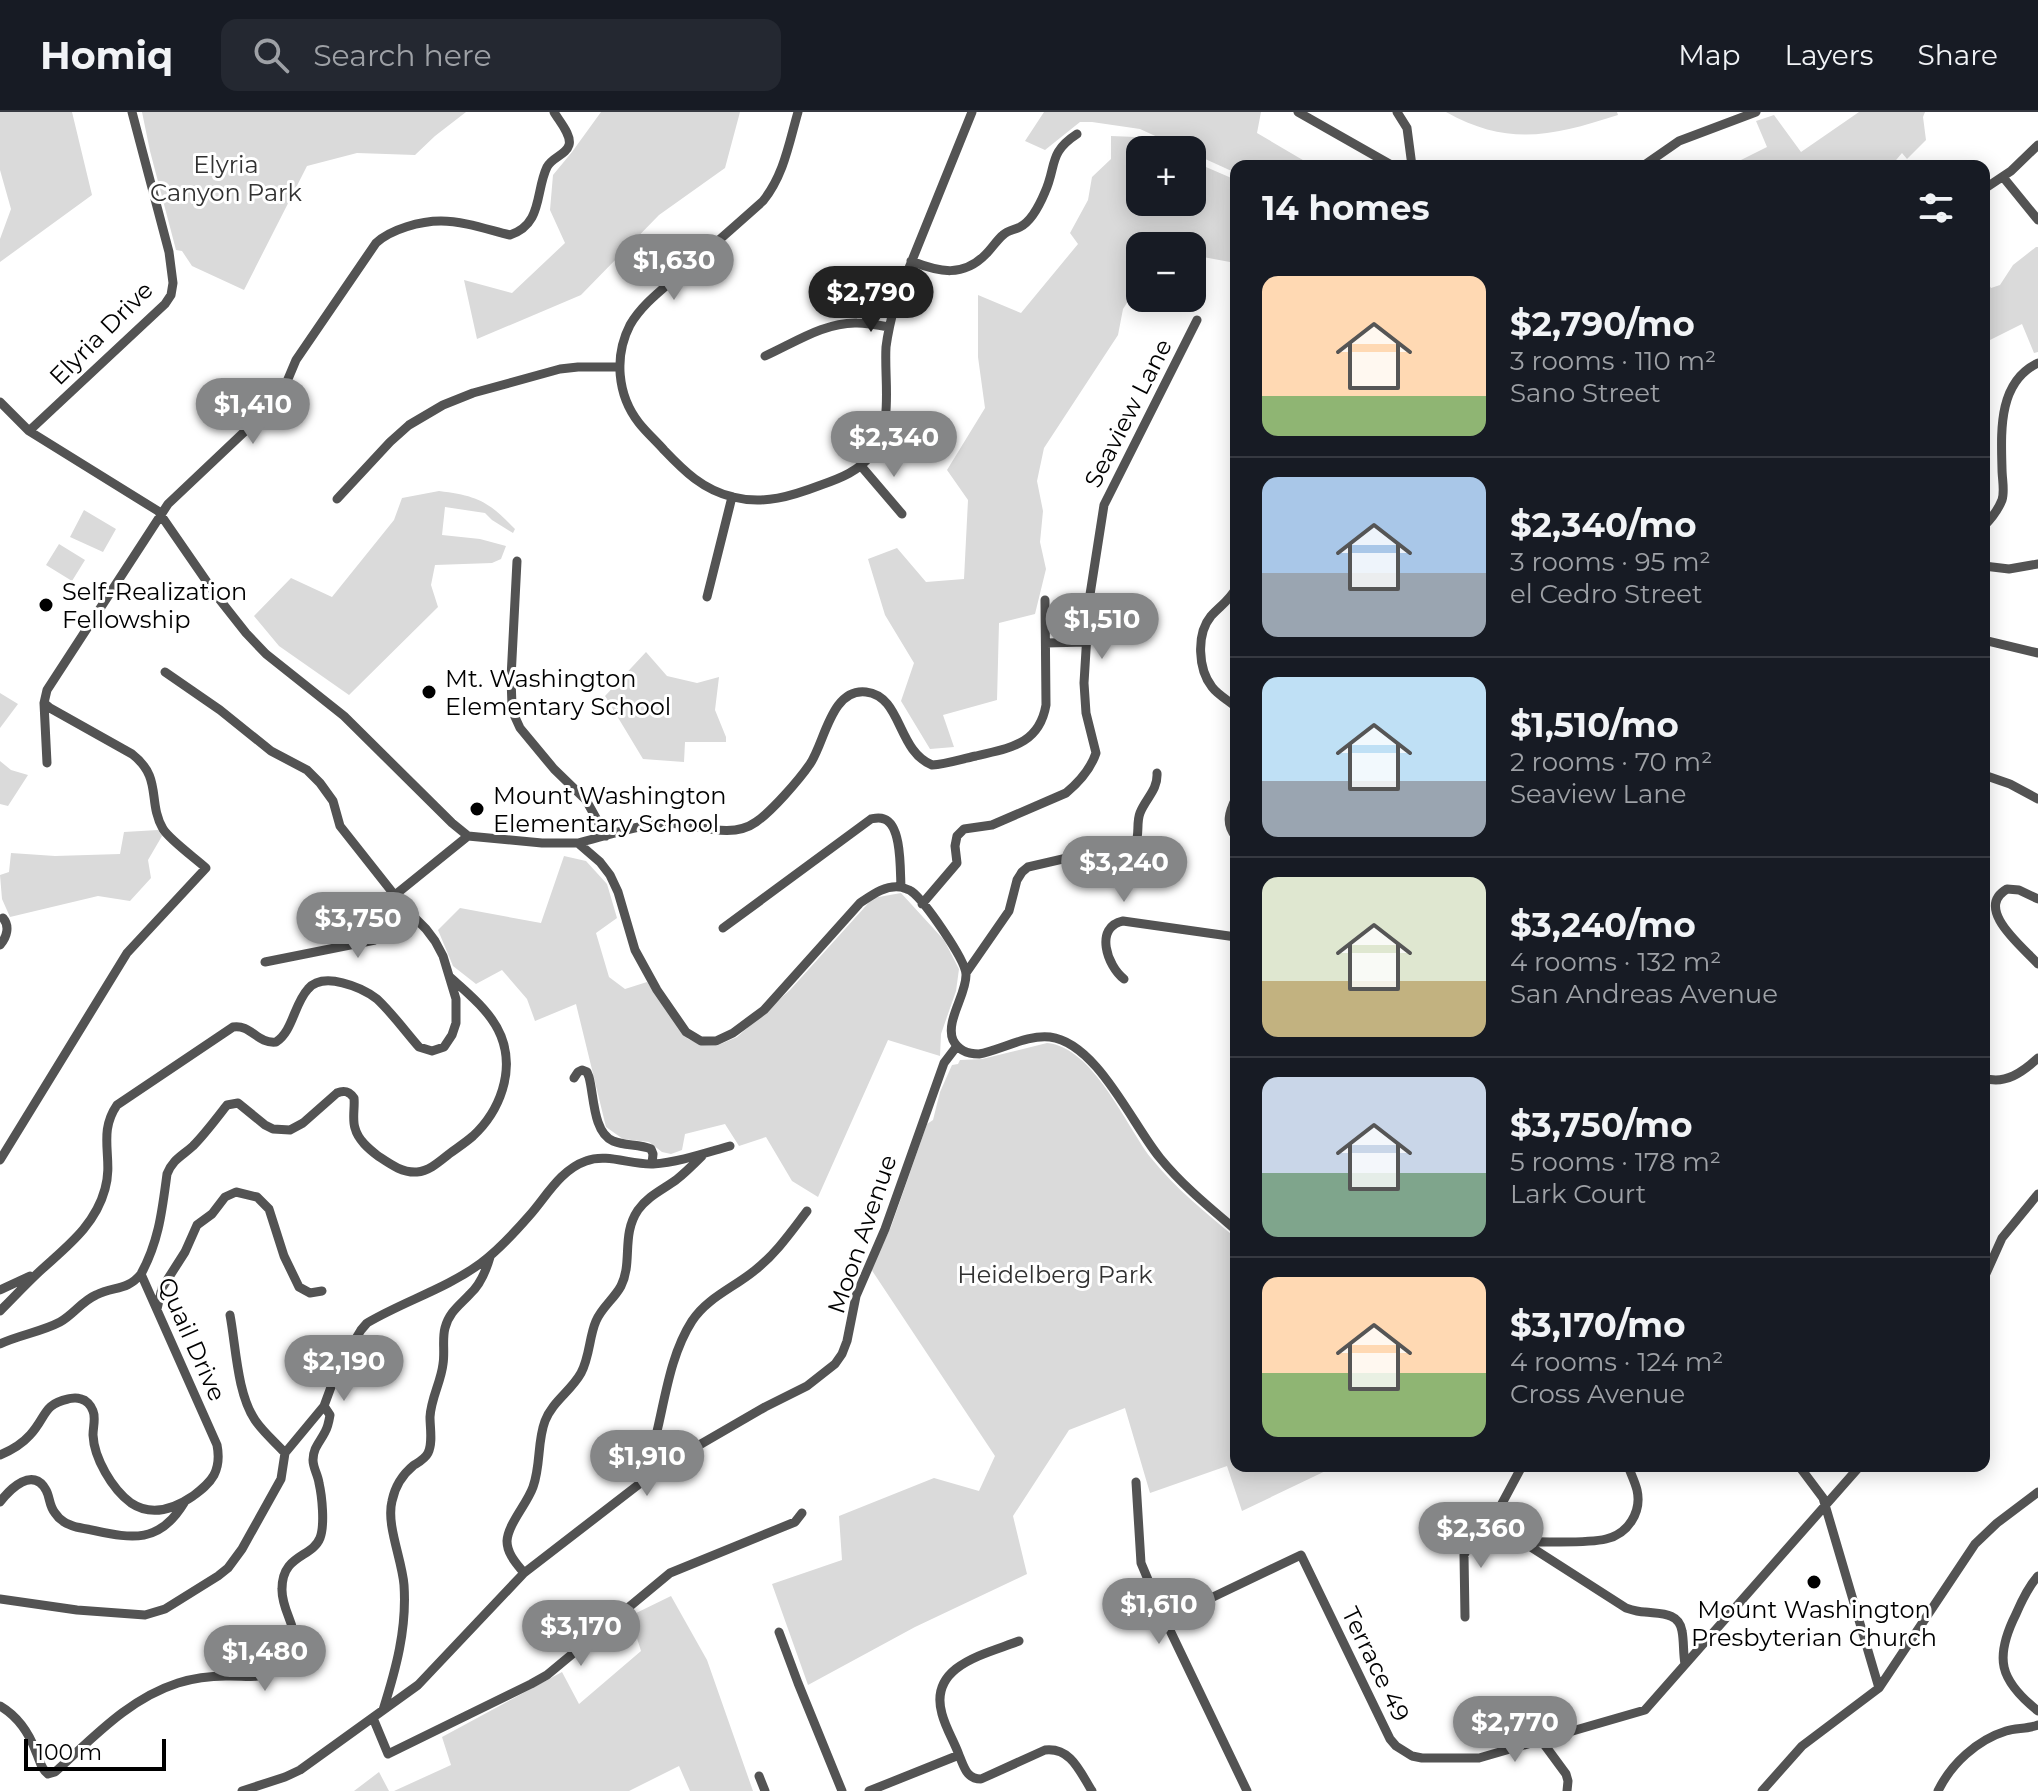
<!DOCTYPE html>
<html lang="en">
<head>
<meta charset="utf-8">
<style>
  body { margin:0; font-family:Montserrat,sans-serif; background:#242831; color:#f1f3f6; height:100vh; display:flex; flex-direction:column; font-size:30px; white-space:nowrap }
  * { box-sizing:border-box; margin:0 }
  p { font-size:26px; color:#9ea1a6 }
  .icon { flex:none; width:44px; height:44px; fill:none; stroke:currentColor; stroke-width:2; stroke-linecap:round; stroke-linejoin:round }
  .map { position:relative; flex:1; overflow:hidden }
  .panel { position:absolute; left:1230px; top:48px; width:760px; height:1312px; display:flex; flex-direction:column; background:#171b24; border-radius:16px; box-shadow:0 4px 20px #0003 }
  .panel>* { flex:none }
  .buttons { position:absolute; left:1126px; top:24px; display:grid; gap:16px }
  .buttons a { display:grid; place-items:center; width:80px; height:80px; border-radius:16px; background:#171b24; box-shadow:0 4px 20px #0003; font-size:40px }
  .scale { position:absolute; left:24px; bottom:20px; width:142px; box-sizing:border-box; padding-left:8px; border:4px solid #000; border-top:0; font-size:22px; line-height:28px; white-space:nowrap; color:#000; -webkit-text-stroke:6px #fff; paint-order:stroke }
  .price { position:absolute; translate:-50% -68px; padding:0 18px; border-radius:28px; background:#858687; color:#fff; font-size:26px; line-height:52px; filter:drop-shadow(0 2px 4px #0008) }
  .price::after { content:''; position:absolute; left:50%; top:48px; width:24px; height:18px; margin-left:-12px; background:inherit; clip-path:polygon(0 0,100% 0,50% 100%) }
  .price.on { background:#222; color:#fff }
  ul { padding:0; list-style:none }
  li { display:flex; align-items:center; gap:24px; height:200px; padding:0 32px }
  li+li { border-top:2px solid #363941 }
  li span { display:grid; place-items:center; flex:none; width:224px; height:160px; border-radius:16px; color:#555 }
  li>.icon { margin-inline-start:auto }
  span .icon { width:96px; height:96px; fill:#fffc; stroke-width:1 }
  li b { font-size:34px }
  h2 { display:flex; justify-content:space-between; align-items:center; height:96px; padding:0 32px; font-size:34px }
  header { display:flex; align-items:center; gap:48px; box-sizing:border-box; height:112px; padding:0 40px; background:#171b24; border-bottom:2px solid #363941 }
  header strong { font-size:38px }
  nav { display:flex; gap:44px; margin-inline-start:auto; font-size:28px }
  .search { width:560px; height:72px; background:#242831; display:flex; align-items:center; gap:20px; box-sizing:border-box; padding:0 28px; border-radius:16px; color:#9ea1a6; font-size:30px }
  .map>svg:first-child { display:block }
</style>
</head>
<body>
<header>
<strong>Homiq</strong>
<div class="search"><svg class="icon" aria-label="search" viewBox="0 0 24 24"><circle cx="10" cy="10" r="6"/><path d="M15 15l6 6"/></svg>Search here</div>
<nav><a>Map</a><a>Layers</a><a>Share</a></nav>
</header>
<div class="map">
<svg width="2038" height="1679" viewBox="0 0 2038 1679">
  <rect width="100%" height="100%" fill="#fff"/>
  <!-- green -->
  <path fill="#dadada" d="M0,0H72L92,83L0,150V127L11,97L0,58Z
    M142,0H466L435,24L415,43L357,41L307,54L244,178L192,154L182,139L176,138L150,39Z
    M601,0H740L725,56L659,103L581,183L477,227L464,168L512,181L565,131L550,98L553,63L572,40Z
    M1044,0H1261L1257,21L1313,54H1236V61L1192,41V38H1186L1140,17L1092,10H1080L1045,38L1025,29Z
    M1446,0H1617L1618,3C1552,24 1509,35 1446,0Z
    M1859,0H1925L1923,5L1926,28L1907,47L1902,41L1891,54H1742L1741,48L1767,35L1756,9L1774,3L1801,40Z
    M1111,24L1136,25L1168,38H1140V90H1192V49L1236,68V137L1230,150L1203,145L1192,147V134H1140V171L1123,197L1118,223L1044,336L1037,369L1043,399L1040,430L1046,457L1035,502L999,511L997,588L943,603L954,635L930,637L901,589L914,551L885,503L868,447L897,436L926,470L964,467L968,388L947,358L985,296L978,245V183L1021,201L1078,132L1070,121L1088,88L1092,65L1111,47Z
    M2036,135H2038V240L2034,241L2022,212L1986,230L1984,233V165L1991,176L2000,173L2013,153Z
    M439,379C478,384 488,389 515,417L513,421L492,408L485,401L445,395L442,423L480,427L506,434L501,447L492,451L435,453L431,473L438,495L349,583L279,534L254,504L291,466L332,485L394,408L402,386Z
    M84,398L116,417L103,440L70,425Z
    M59,432L85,448L72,469L46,453Z
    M646,540L667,564L697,571L719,565L715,598L726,625V630H685L684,650L643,647L605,584Z
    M0,581L18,592L0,616Z
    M0,649L11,658L28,663L8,694L0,692Z
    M158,718L162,724L148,748L151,766L130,789L98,784L10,805L2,787L0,763L9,760L11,741L55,744L120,742L124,720Z
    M564,744L586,749L607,772L617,806L596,821L609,865L625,877L647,870L688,927L703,933L716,934L737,925L790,878L873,786L901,781L944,828L959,857L956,879L941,922L940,944L888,928L818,1085L792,1069L766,1025L739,1034L725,1012L685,1022L682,1038L671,1042L662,1040L649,1030L623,1027L606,1015L576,892L535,909L527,887L502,858L476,872L453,854L438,818L460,796L541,811Z
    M1047,931C1093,935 1125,1012 1151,1046C1175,1076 1207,1102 1236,1126V1354H1336L1242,1399L1227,1354L1150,1381L1125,1296L1069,1318L1013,1404L1027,1462L915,1515L808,1573L772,1472L842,1448L839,1404L934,1366L979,1379L995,1344L871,1157L891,1115L927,1012L933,1008L940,980L952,953L958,952L960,948L982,947Z
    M671,1484L707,1548L753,1679H690L679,1654L629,1679H394L451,1653L442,1625L562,1560L579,1592L641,1539L630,1504Z
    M379,1660L389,1679H354Z"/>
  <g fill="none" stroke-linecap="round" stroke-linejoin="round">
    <!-- minor -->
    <path stroke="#535353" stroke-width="9" d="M798,0C789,31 784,63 763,89C736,113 709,137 681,161C663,177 642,192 630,213C614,244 617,283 639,311C646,320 656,329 664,338C684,359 703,378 733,385C764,393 792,384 821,373C841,366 859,359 872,342C894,311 884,270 886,235C888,219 892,203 896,188L972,0
      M1298,0L1393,54
      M1397,0L1407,16L1412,54
      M1643,54L1679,29L1756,0
      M2003,65L2038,108
      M1984,77L2011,59L2038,33
      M911,149C939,160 963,166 986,142C992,136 997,128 1003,123C1008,118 1014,118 1020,115C1032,109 1040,92 1045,80C1057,53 1048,41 1077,22
      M765,244C794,231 825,210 857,211C867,211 878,213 889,215
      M0,290L29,319L158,399L216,483L246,521L266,542L344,604L452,711L468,724L542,731H578L600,750L610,763L618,780L635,838L657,878L686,920L701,929H716L733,921L764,898L860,791C872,783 885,773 900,775C901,775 910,778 911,779C924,788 965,847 966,862C967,882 945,909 953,928C958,938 968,942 979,942C1000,938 1029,922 1050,925C1097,931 1132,1012 1160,1046C1182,1073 1209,1095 1236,1118
      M29,319L165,192L171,183L173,171L169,140L132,0
      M861,354L902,402
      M337,387L390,330L409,313L443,293L473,281L560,257L578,255H620
      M1984,414C1991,407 1998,398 2002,388C2005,379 2002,367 2002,357C2001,319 1998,270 2038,251
      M517,449L511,566L512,594L515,605L520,616L554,657L586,688L606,724
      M1984,454L2009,457L2038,452
      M1236,476C1230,488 1220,494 1211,504C1196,522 1198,557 1212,575C1218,583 1228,588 1236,595
      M707,485L732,385
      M1984,528L2038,541
      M1046,531L1086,530
      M44,591L47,651
      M1984,663L2010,672L2038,687
      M1236,686C1229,700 1225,712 1236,725
      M578,731C602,725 644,711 667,711C696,712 731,728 756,710C772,699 799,668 810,652C825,630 831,576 866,580C902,584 897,639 932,653C947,652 961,647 976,644C1009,636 1039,633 1046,593L1045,488
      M395,783L468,724
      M2038,787L2019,778L2007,777C1973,797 2024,836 2038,852
      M922,792L957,751L955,734L957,724L964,717L992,713L1066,681C1078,671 1091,656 1096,641L1086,601L1084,571L1089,489L1104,393L1197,208
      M723,816L871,707C876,706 879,705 884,707C902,713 900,758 901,775
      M0,833C7,825 10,814 3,806
      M265,850L375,828C391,818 391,799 395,783
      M966,861L1009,799L1017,768L1022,760L1028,755L1067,746L1115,747C1122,745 1131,740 1135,733C1140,723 1136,711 1140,701C1146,686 1158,678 1157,661
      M1124,867C1107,854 1094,815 1123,809L1236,825
      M574,966L578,960L582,958L587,960L589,965C594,983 593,1021 613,1029C625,1034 639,1032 651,1037L653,1042L652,1052
      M1984,966C2005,973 2023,960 2038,946
      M0,1048L127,841L206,756C195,746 170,728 163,717C147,689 163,666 132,642L50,596L44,591L47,578L168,392L280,286L296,248L376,131C391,117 421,109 441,109C464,109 489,118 510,123C543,112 535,80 547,55C552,45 566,43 569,33C572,23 559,9 554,0
      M1984,1166L2002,1126L2038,1082
      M0,1178L30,1164
      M157,1197L162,1176L185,1140L197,1113L212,1102L225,1085L236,1080L257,1085L269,1097L284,1144L299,1175L310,1181L322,1179
      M0,1199C13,1186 26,1172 40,1159C66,1135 95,1114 105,1077C114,1046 97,1022 117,993L233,915C251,912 257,932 276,930C293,919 294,892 308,877C323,859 362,875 377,887C392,901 405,919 419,935L432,939L444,935L452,923L456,911V887L443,844L435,829L426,817L404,795L340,714L333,689L320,671L307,658L271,639L220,598L165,560
      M230,1203C236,1235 237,1281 255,1308C263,1320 275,1330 285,1341
      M0,1232C19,1223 41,1220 60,1210C73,1203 82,1189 96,1183C114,1174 127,1179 141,1162
      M0,1343C12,1338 22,1332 30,1323C46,1306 43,1292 68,1287C74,1286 75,1285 81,1287C86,1288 91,1293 93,1299C96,1306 93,1315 93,1323C94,1346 112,1377 131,1391C152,1405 174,1397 193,1384C201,1378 209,1372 214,1363C219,1353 219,1343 217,1333L141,1162C159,1129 162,1099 167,1062C173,1047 182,1044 193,1034C205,1022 216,1007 227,993L238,991L265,1013L273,1017L290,1018L303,1011L337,981C344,978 349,979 354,986C355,996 352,1007 355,1016C358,1028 369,1037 378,1044C390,1052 402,1061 417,1060C429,1059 439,1050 449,1042C457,1036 465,1031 473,1024C500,999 515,959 501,924C491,899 468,882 449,864
      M1522,1354L1492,1410L1626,1496C1632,1498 1638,1500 1645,1500C1660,1502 1679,1500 1682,1519C1684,1529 1683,1541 1685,1552
      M1799,1354L1823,1386L1879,1576
      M644,1365L765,1295L807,1274L835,1252L842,1242L847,1229L856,1184L885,1117L944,951L957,934
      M1136,1370L1141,1451L1165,1508L1247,1679
      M0,1390C10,1377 33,1354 46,1378C50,1385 49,1394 55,1401C60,1409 67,1412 76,1415C122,1423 155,1439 184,1391
      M1523,1430C1546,1429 1586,1432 1606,1427C1628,1422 1642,1400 1637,1378C1635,1370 1631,1362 1628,1354
      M524,1461C517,1452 507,1442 507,1429C508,1412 527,1392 533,1375C541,1353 537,1330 545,1309C552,1290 571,1279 581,1261C590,1244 589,1225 596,1209C602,1195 614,1187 621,1174C633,1150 621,1123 638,1098C648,1084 662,1078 676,1068C685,1061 694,1052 702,1044
      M2038,1464C2028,1475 2022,1488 2016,1502C1994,1546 1999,1568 2038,1599
      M0,1487L77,1498L145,1503L165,1497L218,1464L228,1456L242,1437L281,1367L285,1341L324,1294L338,1256L361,1218L367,1211C404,1189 446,1177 481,1151C499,1138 515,1120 529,1104C546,1085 560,1058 586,1049C607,1041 631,1053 653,1052C679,1050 705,1041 730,1034
      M1465,1505L1464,1443L1472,1427L1492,1410
      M1165,1508L1301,1443L1390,1627L1396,1634L1412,1644L1422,1646H1479L1645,1598L1860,1354
      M779,1520L798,1571L842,1679
      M0,1594C17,1604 29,1621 36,1640C40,1649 41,1657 48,1662L55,1660C93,1626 128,1587 178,1571C194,1566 210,1564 226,1564C245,1563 263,1569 279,1556C313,1528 281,1506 282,1477C282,1442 312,1446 320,1426C325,1413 322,1384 319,1371C318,1363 313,1356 313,1348C313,1336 320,1330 325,1320C328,1315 329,1309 330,1303L324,1294
      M383,1598C396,1557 407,1517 404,1473C402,1447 386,1413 392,1389C395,1374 403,1362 414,1353C419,1350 425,1347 428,1341C433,1331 430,1316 430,1305C431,1286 441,1270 443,1252C445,1240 442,1227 445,1216C449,1200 460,1193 470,1182C481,1172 486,1159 490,1145
      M373,1606L388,1642L531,1572L547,1563L670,1461L795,1410L802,1401
      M1541,1628L1566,1662L1568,1669L1567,1679
      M959,1643C954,1629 946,1617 942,1602C928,1553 986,1542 1019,1529
      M759,1664L765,1679
      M242,1679L285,1665L300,1658L418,1573L524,1461L638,1373C651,1356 653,1335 658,1315C666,1280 672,1240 692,1209C707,1186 733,1176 754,1159C775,1143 791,1120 807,1099
      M869,1679L959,1643C964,1654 966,1667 981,1667L1045,1638C1071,1635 1080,1660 1092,1679
      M1762,1679L1802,1634L1879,1576L1975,1432L1997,1411L2038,1380
      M1938,1679C1951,1652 1977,1628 2006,1619C2016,1616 2028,1617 2038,1613"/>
  </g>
  <!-- markers -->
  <g fill="#000" stroke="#fff" stroke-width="3">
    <circle cx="46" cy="493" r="8"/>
    <circle cx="429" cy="580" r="8"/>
    <circle cx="477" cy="697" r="8"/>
    <circle cx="1814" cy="1470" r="8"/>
  </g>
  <g text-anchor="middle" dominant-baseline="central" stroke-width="6" stroke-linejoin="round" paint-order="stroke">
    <!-- park labels -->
    <g font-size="24" fill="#313131" stroke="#fff">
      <text x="226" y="52">Elyria<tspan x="226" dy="28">Canyon Park</tspan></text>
      <text x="1055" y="1162">Heidelberg Park</text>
    </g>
    <!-- street labels -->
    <g font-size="24" fill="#000" stroke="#fff">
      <text transform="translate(101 221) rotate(-45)">Elyria Drive</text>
      <text transform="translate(1128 301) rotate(-63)">Seaview Lane</text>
      <text transform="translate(862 1122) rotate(-71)">Moon Avenue</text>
      <text transform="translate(192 1227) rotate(66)">Quail Drive</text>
      <text transform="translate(1376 1552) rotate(64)">Terrace 49</text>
    </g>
    <!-- poi labels -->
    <g font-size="24" fill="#000" stroke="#fff" text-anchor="start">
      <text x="62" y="479">Self-Realization<tspan x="62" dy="28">Fellowship</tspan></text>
      <text x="445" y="566">Mt. Washington<tspan x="445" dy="28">Elementary School</tspan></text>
      <text x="493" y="683">Mount Washington<tspan x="493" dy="28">Elementary School</tspan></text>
      <text x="1814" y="1497" text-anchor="middle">Mount Washington<tspan x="1814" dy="28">Presbyterian Church</tspan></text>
    </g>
  </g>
</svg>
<div class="buttons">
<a>+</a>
<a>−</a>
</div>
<div class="scale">100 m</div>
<b class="price" style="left:674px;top:190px">$1,630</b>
<b class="price on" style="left:871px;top:222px">$2,790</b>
<b class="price" style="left:253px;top:334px">$1,410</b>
<b class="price" style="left:894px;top:367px">$2,340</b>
<b class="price" style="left:1102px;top:549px">$1,510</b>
<b class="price" style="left:1124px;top:792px">$3,240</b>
<b class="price" style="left:358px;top:848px">$3,750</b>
<b class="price" style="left:344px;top:1291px">$2,190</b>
<b class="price" style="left:647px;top:1386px">$1,910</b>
<b class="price" style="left:1481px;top:1458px">$2,360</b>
<b class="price" style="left:1159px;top:1534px">$1,610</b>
<b class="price" style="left:581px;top:1556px">$3,170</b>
<b class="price" style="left:265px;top:1581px">$1,480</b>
<b class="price" style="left:1515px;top:1652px">$2,770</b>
<section class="panel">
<h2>14 homes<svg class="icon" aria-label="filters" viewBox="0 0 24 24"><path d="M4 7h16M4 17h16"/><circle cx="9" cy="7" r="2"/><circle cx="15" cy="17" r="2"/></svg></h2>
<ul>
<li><span style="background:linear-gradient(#ffd9b3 75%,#8fb573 0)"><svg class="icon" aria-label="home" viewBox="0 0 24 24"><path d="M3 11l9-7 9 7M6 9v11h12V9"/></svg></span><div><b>$2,790/mo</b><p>3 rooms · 110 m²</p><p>Sano Street</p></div></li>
<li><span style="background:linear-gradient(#a9c7e8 60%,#9aa5b1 0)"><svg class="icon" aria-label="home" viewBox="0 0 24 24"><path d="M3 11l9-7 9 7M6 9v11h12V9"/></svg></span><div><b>$2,340/mo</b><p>3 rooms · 95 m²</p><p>el Cedro Street</p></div></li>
<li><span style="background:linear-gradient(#bfe0f5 65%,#9aa5b1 0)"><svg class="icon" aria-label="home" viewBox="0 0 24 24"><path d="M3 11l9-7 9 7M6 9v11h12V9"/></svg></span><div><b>$1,510/mo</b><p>2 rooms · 70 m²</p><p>Seaview Lane</p></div></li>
<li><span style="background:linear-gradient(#dfe7d0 65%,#c2b280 0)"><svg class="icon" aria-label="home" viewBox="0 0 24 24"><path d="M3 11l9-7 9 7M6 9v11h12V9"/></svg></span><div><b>$3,240/mo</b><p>4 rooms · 132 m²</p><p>San Andreas Avenue</p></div></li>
<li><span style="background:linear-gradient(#c9d6e8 60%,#7fa58c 0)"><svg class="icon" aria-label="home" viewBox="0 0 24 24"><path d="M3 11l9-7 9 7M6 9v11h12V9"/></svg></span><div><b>$3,750/mo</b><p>5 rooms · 178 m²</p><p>Lark Court</p></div></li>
<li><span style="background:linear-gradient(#ffd9b3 60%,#8fb573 0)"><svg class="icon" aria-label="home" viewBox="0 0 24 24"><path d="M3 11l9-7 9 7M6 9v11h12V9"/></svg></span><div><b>$3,170/mo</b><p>4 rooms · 124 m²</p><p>Cross Avenue</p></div></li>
</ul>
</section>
</div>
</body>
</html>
